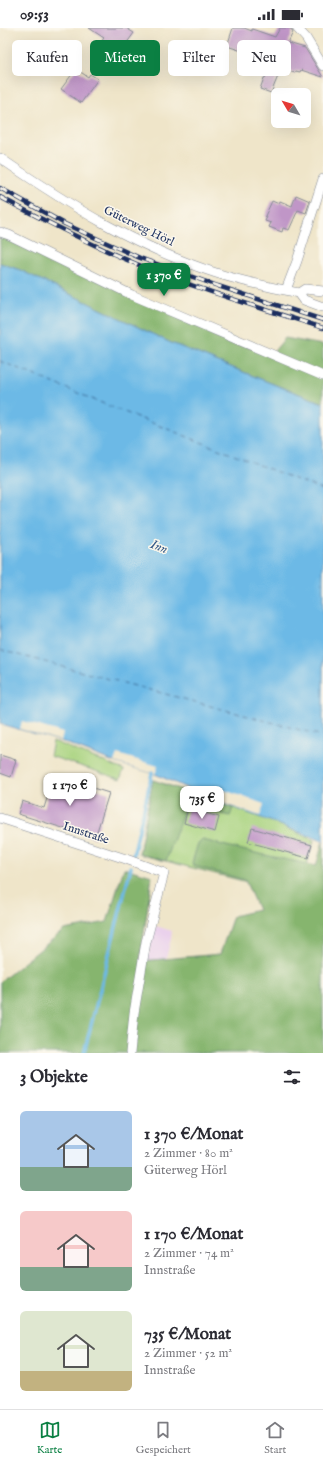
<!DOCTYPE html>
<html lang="de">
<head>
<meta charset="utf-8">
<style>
  body { margin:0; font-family:"IM FELL English",serif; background:#f2f2f3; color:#2b2b33; height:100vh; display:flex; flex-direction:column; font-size:15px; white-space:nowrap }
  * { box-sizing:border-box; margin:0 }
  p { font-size:13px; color:#7c7c81 }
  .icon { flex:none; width:22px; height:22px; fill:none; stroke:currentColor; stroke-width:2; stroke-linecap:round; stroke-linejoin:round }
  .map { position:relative; height:1025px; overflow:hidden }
  .panel { display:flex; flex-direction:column; background:#fff; flex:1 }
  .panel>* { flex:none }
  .banner { position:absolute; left:12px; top:12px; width:299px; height:36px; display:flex; gap:8px }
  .needle { width:26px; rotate:308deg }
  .fabs { position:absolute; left:271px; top:60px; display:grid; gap:8px }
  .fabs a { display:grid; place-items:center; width:40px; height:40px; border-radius:6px; background:#fff; box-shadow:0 4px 16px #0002; font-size:20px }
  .price { position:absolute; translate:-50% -34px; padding:0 9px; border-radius:8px; background:#fff; color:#222; font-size:13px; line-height:26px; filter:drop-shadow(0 1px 2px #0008) }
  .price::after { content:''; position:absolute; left:50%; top:24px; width:12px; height:9px; margin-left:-6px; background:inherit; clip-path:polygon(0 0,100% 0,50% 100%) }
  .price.active { background:#0b8043; color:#fff }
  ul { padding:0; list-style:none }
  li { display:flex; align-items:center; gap:12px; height:100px; padding:0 20px }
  li span { display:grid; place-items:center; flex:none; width:112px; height:80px; border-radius:6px; color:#555 }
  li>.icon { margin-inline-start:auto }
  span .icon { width:48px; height:48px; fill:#fffc; stroke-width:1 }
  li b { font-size:17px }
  h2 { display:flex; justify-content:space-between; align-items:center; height:48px; padding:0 20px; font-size:17px }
  .chip { padding:0 14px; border-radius:6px; background:#fff; box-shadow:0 4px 16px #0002; font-size:14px; line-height:36px }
  .chip.active { background:#0b8043; color:#fff }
  .status { display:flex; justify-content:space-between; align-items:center; height:28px; padding:0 20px; background:#fff; direction:ltr }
  .status svg { height:11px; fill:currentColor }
  .menu { display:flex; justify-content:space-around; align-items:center; height:56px; border-top:1px solid #e1e1e2; background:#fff; font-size:11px; color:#7c7c81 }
  .menu a { display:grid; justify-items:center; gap:2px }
  .menu .active { color:#0b8043 }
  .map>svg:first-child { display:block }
</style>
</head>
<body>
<div class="status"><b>09:53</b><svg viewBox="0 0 49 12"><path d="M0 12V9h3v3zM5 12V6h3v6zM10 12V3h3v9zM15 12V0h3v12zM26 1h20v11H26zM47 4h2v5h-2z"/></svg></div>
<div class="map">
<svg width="323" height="1025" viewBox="0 0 323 1025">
  <rect width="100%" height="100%" fill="#fbf7ec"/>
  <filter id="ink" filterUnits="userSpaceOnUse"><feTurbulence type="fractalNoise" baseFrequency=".025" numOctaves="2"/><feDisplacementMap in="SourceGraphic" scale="8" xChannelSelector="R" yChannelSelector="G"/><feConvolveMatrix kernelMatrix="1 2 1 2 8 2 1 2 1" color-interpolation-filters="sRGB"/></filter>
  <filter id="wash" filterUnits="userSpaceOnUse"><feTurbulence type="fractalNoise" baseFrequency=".012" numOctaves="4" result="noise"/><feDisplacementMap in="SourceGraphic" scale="16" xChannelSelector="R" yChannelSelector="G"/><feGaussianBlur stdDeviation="0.9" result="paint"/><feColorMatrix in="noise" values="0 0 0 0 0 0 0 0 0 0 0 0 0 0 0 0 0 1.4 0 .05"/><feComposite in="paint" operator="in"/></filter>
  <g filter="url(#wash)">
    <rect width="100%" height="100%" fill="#efe5c9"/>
    <!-- built -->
    <path fill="#ead1ec" d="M156,898L172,903L171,911L155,974L139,973L152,908Z"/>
    <!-- green -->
    <path fill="#a9d37f" stroke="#62816e" d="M53,713L124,742L120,751L50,728Z
      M153,752L205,770L221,761L260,788L314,812L303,850L266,859L139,826Z"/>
    <!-- forest -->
    <path fill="#86b56e" stroke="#507266" d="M0,208L270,328L285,310L323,317V375L278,358L171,315L20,242L0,235Z
      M153,752L233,780L230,788L186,777L166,833L139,826Z
      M203,812L246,823L316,838L323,813V1025H0V954L64,902L107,894L124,840L152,848L140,933L220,926L233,888L258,882L245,852L194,838L192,835L198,815Z"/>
    <!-- water -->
    <path fill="#6cb9e6" stroke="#4474a2" d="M0,235L20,242L171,315L278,358L323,375V813L216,773L155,746L114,734L61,713L0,696Z"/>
    <!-- pier -->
    <path fill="#efe5c9" d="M22,693L63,705L61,713L20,701Z
      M117,726L158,738L155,746L114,734Z
      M221,761L264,776L260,788L216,773Z"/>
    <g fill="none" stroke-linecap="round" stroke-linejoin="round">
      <!-- stream -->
      <path stroke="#6cb9e6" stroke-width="3.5" d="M133,828L152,745
        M84,1025L131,839"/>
      <!-- ferry -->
      <path stroke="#335887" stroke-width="1" stroke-dasharray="5 4" stroke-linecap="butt" d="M0,333L114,380L323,462
        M0,622L323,708"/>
    </g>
    <g id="blocks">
      <!-- building -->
      <path fill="#c096c7" d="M89,0H126L134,5L118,27L101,14L104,10Z
        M233,0H244L252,3V1L275,9L280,0H288L291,1L293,4L288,15L305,20L323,49L301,42L300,44L296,43L295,45L281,41L271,65L260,61L264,50H265L273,26L250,19L248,25L227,18Z
        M76,41L88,49L90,46L98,51L81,75L61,61Z
        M296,167L310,173L306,185L298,182L289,202L283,200L282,204L269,199L271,195L265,193L267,189L265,188L272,173L279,176L280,173L292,178Z
        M0,727L16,732L11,749L0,745Z
        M54,748L109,765L95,810L18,786L22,773L44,780Z
        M188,780L219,789L215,804L184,795Z
        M252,800L312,817L308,830L248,814Z"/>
    </g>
  </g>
  <g filter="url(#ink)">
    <use href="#blocks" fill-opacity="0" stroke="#858a94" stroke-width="1"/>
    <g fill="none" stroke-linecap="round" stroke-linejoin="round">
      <!-- minor casing -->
      <g stroke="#858a94" stroke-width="10">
        <path id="minor" d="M297,0L306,10L323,38
          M0,130C67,176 138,220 216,245C243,254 271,259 299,265L304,272L323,279
          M0,204L9,207L132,267L323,348
          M286,262L297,233L323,151
          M299,265L305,261L323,263
          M0,790L126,831L164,845L146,914L134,985L130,1025"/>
      </g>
      <!-- minor -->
      <use href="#minor" stroke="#fff" stroke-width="9"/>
      <!-- rail casing -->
      <g stroke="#1b2f5e" stroke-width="4.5">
        <path id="rail" d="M0,160L65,196L140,230L218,258L323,292
          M0,169C45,193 91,217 139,237C199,262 261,280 323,300"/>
      </g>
      <!-- rail -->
      <use href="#rail" stroke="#fbf7ec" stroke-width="3" stroke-dasharray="9" stroke-linecap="butt"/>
    </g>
  </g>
  <g text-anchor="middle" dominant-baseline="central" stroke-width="3" stroke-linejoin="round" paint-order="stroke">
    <!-- street labels -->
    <g font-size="12" fill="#1b2f5e" stroke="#fbf7ec">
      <text transform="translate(139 198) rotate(26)">Güterweg Hörl</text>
      <text transform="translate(86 805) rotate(18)">Innstraße</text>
    </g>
    <!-- water labels -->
    <g font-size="13" font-style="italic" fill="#335887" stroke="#fbf7ec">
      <text transform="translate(159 519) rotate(21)">Inn</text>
    </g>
  </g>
</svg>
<div class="fabs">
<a><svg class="needle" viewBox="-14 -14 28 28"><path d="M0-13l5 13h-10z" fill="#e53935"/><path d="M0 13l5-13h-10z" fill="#7c7c81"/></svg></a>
</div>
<b class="price active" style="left:164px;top:269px">1 370 €</b>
<b class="price" style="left:70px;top:779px">1 170 €</b>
<b class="price" style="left:202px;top:792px">735 €</b>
<div class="banner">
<a class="chip">Kaufen</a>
<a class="chip active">Mieten</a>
<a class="chip">Filter</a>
<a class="chip">Neu</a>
</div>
</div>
<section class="panel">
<h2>3 Objekte<svg class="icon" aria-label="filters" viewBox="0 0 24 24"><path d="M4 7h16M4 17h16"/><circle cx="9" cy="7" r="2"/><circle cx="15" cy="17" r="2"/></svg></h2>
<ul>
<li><span style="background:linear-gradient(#a9c7e8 70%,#7fa58c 0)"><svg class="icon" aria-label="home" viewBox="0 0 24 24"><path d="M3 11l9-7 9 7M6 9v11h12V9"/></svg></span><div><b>1 370 €/Monat</b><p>2 Zimmer · 80 m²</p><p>Güterweg Hörl</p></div></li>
<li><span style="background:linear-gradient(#f6c9c9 70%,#7fa58c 0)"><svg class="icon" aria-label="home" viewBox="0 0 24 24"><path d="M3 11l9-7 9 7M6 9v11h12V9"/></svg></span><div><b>1 170 €/Monat</b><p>2 Zimmer · 74 m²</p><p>Innstraße</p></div></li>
<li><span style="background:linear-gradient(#dfe7d0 75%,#c2b280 0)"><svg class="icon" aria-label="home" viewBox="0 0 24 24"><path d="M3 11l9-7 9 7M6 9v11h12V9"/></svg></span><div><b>735 €/Monat</b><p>2 Zimmer · 52 m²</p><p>Innstraße</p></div></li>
</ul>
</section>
<nav class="menu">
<a class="active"><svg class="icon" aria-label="map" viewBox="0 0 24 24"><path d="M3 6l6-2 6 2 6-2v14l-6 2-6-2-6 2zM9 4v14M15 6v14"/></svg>Karte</a>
<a><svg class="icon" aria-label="saved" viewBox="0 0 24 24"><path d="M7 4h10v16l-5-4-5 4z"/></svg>Gespeichert</a>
<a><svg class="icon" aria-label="home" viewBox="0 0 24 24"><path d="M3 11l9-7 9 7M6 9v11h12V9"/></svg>Start</a>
</nav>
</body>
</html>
